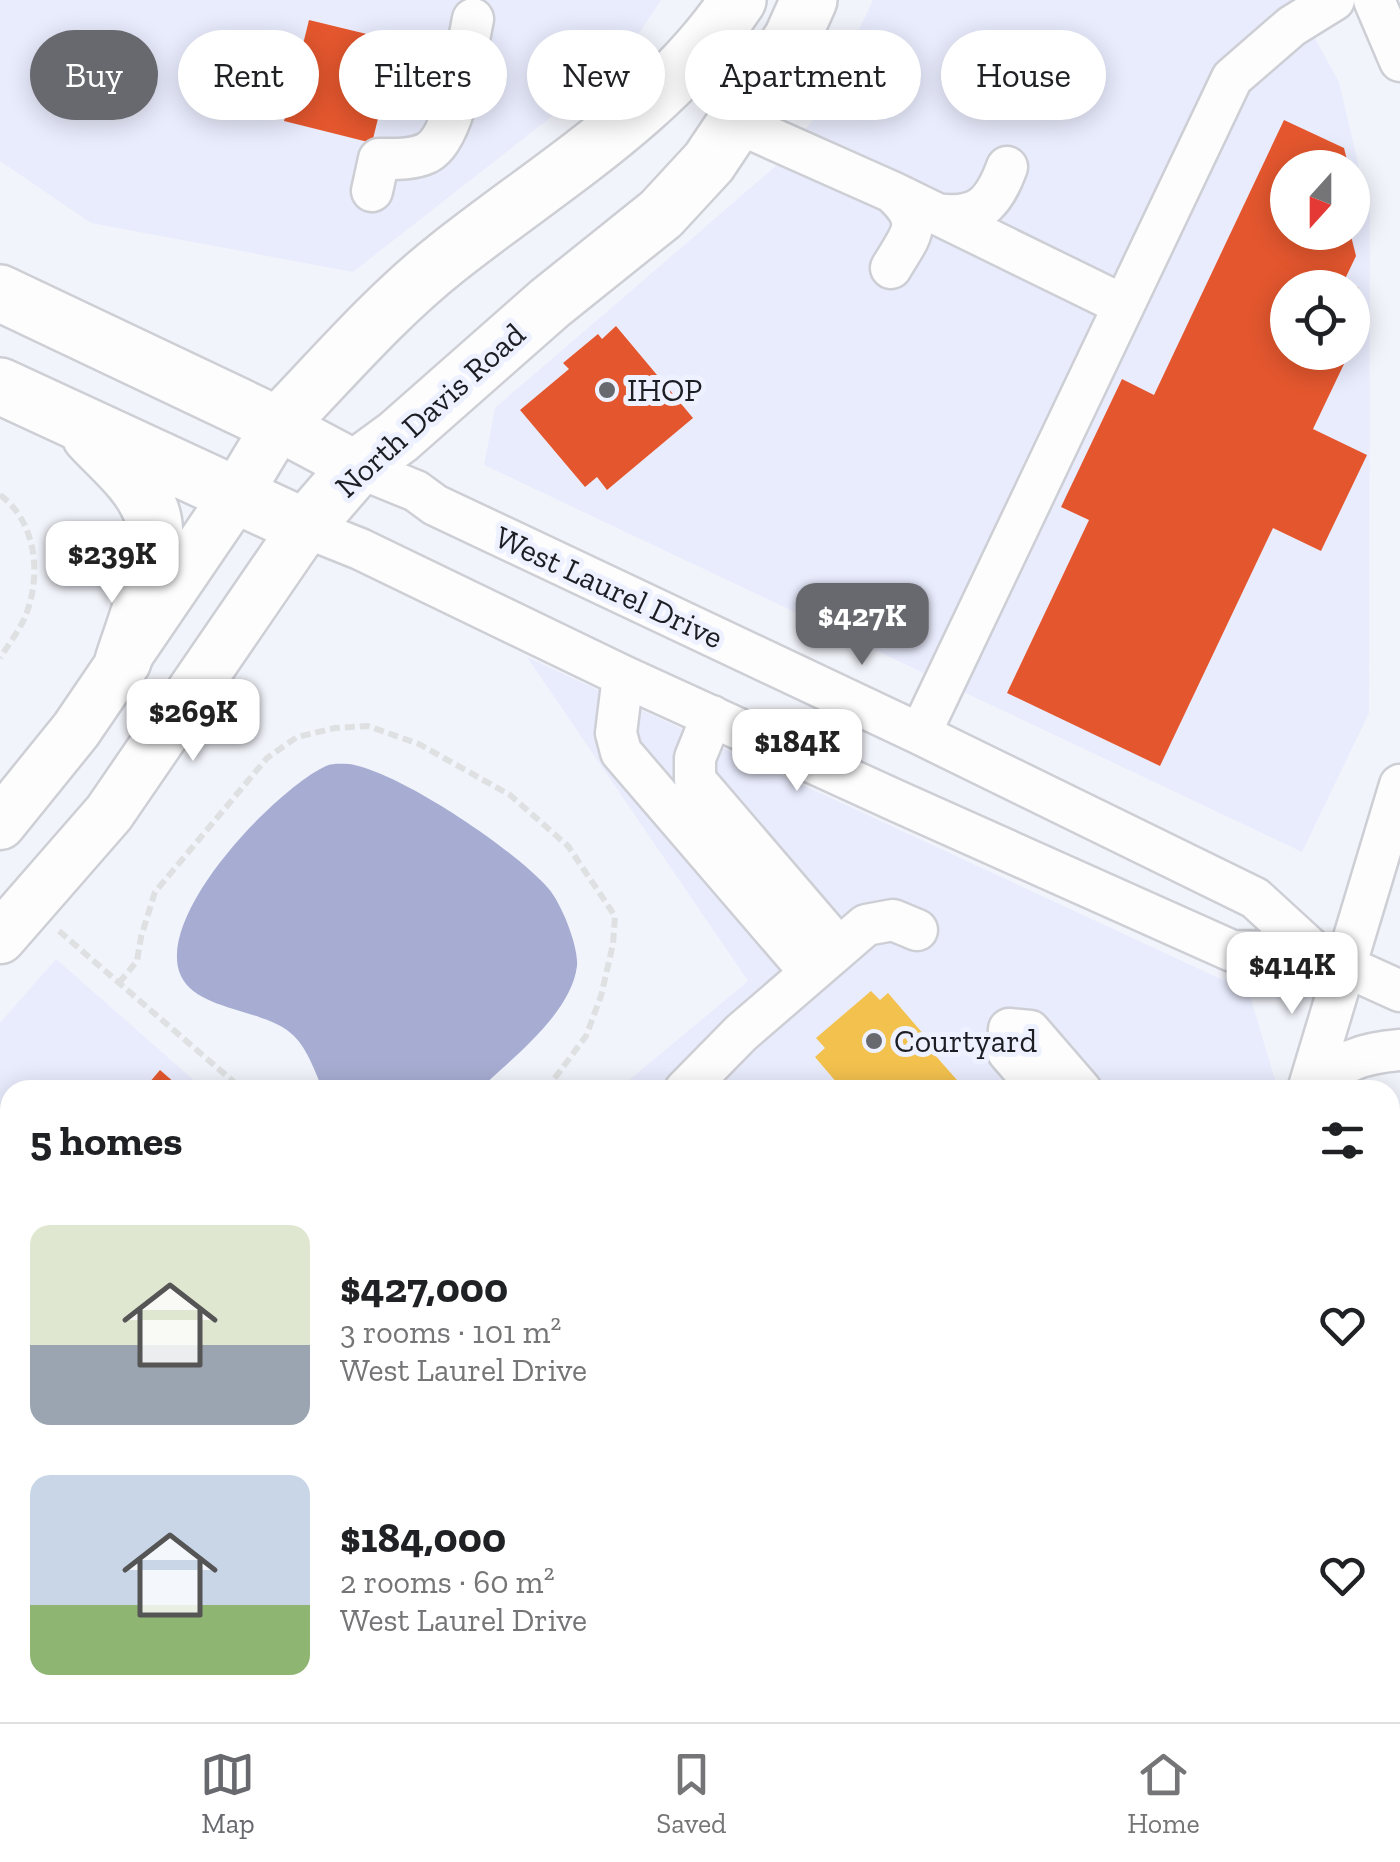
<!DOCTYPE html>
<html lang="en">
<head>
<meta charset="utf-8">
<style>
  body { margin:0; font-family:"Zilla Slab",serif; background:#f6f6f6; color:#202124; height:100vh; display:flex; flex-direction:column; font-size:38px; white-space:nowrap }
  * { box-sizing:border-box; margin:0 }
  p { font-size:32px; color:#757577 }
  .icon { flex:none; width:55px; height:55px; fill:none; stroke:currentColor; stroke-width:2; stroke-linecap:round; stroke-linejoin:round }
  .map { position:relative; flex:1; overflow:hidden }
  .sheet { position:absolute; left:0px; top:1080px; width:1400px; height:642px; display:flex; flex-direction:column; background:#fff; border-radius:30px 30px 0 0; box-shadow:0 5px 25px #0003 }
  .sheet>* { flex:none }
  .banner { position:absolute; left:30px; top:30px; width:1340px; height:90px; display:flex; gap:20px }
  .needle { width:65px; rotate:201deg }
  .controls { position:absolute; left:1270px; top:150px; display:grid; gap:20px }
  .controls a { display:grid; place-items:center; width:100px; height:100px; border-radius:50%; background:#fff; box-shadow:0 5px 25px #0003; font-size:50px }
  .price { position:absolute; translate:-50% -85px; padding:0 22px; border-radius:20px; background:#fff; color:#222; font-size:32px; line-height:65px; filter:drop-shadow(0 2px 5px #0008) }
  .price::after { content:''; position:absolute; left:50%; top:60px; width:30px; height:22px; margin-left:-15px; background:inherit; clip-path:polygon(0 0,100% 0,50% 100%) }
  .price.on { background:#68696f; color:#fff }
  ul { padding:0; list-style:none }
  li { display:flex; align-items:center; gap:30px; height:250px; padding:0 30px }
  li span { display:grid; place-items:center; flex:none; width:280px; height:200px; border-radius:20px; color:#555 }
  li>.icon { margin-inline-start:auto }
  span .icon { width:120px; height:120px; fill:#fffc; stroke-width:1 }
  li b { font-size:42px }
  h2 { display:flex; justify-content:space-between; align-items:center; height:120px; padding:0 30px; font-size:42px }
  .tag { padding:0 35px; border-radius:45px; background:#fff; box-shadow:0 5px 25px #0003; font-size:35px; line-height:90px }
  .tag.on { background:#68696f; color:#fff }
  .tabs { display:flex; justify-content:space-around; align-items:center; height:140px; border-top:2px solid #e0e0e0; background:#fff; font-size:28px; color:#757577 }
  .tabs a { display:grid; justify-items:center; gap:5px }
  .tabs .on { color:#68696f }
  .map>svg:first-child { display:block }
</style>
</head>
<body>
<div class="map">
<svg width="1400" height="1722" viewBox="0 0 1400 1722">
  <rect width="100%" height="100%" fill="#f2f4fb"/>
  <!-- built -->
  <path fill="#e9ecfd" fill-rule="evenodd" d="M0,0H661L619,64L353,272L91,223L0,161Z
    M873,0H1294L1339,82L1370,214L1369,713L1302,852L484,465L495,408L776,166L822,109ZM1288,168H1352V232H1288ZM1288,288H1352V352H1288Z
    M527,657L1249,992L1275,1080L1271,1090H617L748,981Z
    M56,959L205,1090H10V1712L749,1713L738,1722H0V1023Z"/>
  <!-- water -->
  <path fill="#a7add2" d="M349,764C398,771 514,849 548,888C561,902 579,947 577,966C571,1014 512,1058 479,1090H323C315,1072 308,1050 294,1036C266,1008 198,1012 181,976C153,916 276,789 326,766C333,763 341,764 349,764Z"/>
  <!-- homes -->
  <path fill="#f2c14e" d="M871,991L880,1000L888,993L931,1043L927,1046L964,1088L974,1080L983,1090H843L815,1057L825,1048L816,1038Z
    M1393,1216L1400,1222V1264L1390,1254V1219Z
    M1400,1341V1411L1394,1416L1390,1412V1351Z
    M1390,1603L1395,1608H1400V1666L1390,1656Z
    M1390,1691L1400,1703V1718L1396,1722H1357L1349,1712H1390Z"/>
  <!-- shops -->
  <path fill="#e4572e" d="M309,20L449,54L466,117L383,98L372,143L284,121Z
    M1284,120L1344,148L1349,168H1288V232H1350L1356,256L1344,281L1359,288L1352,301V288H1288V352H1328L1326,356L1344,364L1313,429L1367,455L1321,551L1273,528L1160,766L1007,693L1089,520L1061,507L1122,379L1154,395Z
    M616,326L693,418L607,490L597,477L585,487L520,410L569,369L563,363L598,334L602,339Z
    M160,1070L183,1090H143Z
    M10,1708V1712H292L300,1722H0V1717Z"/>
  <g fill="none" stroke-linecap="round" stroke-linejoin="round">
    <!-- minor casing -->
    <g stroke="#cdcfd5" stroke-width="45">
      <path id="minor" d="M1374,0L1400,61
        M735,122L892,192L1123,305
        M372,191L379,159C395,159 412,160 427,153C457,137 466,51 473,19
        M936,214C978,220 993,205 1007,167
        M891,268C911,234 926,223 892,192
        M357,467L416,491L435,505L920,734L1255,898L1314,952L1400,991
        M305,527L360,549L623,676L899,802L1232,951L1314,952
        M623,676L616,733L621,752L810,972
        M712,716L695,758V780L839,948
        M920,734L1232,78L1292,26L1334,0
        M1027,1074L1008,1052L1009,1029L1030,1031L1081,1090
        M685,1090L741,1033L866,925L893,920L917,930
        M1308,1090L1400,785
        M1316,1090C1337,1060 1365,1053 1400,1050
        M1390,1518L1400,1528
        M0,1676L10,1667
        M493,1712L502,1722
        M603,1722L614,1712"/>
    </g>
    <!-- major casing -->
    <g stroke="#cdcfd5" stroke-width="55">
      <path id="major" d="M0,824L76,730L236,495L278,425L357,467
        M0,938L109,813L305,527"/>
    </g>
    <!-- highway casing -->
    <g stroke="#cdcfd5" stroke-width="60">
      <path id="highway" d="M0,293L278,425C333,368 385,307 447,258C549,177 665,110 738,0
        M0,386L305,527L357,467L398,437L550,303L661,214L709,162L792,38L809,0
        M90,436C111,459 138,480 150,509C167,547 135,623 123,661"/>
    </g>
    <!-- path -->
    <path stroke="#dee0e2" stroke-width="6" stroke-dasharray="10 5" stroke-linecap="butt" d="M0,495C37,522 42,577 25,617C19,631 8,645 0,658
      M59,931L243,1090
      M119,983L137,961L141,937L155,892L267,758L297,737L335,728L368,726L419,744L510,795L568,846L615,916L613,944L601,996L586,1036L546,1090"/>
    <!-- minor -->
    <use href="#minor" stroke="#fdfdfe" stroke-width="40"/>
    <!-- major -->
    <use href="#major" stroke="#fdfdfe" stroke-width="50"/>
    <!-- highway -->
    <use href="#highway" stroke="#fdfdfe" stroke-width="55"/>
  </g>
  <!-- markers -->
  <g fill="#68696f" stroke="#eef1ff" stroke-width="4">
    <circle cx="607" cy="390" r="10"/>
    <circle cx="874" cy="1041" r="10"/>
  </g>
  <g text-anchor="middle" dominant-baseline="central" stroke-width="10" stroke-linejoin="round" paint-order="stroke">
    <!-- poi labels -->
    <g font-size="32" fill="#1d1e24" stroke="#eef1ff" text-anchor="start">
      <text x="627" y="390">IHOP</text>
      <text x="894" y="1041">Courtyard</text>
    </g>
    <!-- street labels -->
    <g font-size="32" fill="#1d1e24" stroke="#eef1ff">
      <text transform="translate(430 410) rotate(-42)">North Davis Road</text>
      <text transform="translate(609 587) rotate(25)">West Laurel Drive</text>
    </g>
  </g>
</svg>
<div class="controls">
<a><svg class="needle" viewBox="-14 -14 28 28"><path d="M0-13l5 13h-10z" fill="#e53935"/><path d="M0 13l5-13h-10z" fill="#757577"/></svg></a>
<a><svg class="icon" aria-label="locate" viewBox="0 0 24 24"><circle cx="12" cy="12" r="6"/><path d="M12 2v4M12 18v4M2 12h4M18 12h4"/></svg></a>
</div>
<b class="price" style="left:112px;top:606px">$239K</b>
<b class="price on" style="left:862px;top:668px">$427K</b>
<b class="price" style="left:193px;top:764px">$269K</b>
<b class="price" style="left:797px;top:794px">$184K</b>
<b class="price" style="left:1292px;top:1017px">$414K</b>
<div class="banner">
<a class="tag on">Buy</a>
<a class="tag">Rent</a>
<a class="tag">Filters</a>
<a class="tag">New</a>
<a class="tag">Apartment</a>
<a class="tag">House</a>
</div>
<section class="sheet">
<h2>5 homes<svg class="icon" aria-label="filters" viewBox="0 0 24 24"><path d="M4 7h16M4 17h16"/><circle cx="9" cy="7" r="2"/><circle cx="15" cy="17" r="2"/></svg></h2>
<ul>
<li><span style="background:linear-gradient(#dfe7d0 60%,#9aa5b1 0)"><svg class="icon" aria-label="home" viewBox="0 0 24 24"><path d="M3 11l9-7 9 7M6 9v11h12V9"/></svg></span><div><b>$427,000</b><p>3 rooms · 101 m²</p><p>West Laurel Drive</p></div><svg class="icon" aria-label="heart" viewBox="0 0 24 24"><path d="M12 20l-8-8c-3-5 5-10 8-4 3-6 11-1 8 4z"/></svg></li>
<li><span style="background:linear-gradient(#c9d6e8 65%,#8fb573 0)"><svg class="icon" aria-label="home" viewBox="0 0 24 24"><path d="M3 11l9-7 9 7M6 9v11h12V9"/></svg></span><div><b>$184,000</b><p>2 rooms · 60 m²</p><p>West Laurel Drive</p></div><svg class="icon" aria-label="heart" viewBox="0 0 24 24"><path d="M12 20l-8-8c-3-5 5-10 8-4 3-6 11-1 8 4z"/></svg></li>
</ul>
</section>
</div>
<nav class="tabs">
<a class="on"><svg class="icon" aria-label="map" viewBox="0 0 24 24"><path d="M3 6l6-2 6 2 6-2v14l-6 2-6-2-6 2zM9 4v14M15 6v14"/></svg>Map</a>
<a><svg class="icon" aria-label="saved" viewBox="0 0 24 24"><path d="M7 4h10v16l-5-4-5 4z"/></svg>Saved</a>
<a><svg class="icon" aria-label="home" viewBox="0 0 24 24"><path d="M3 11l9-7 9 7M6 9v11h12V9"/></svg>Home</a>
</nav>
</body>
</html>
